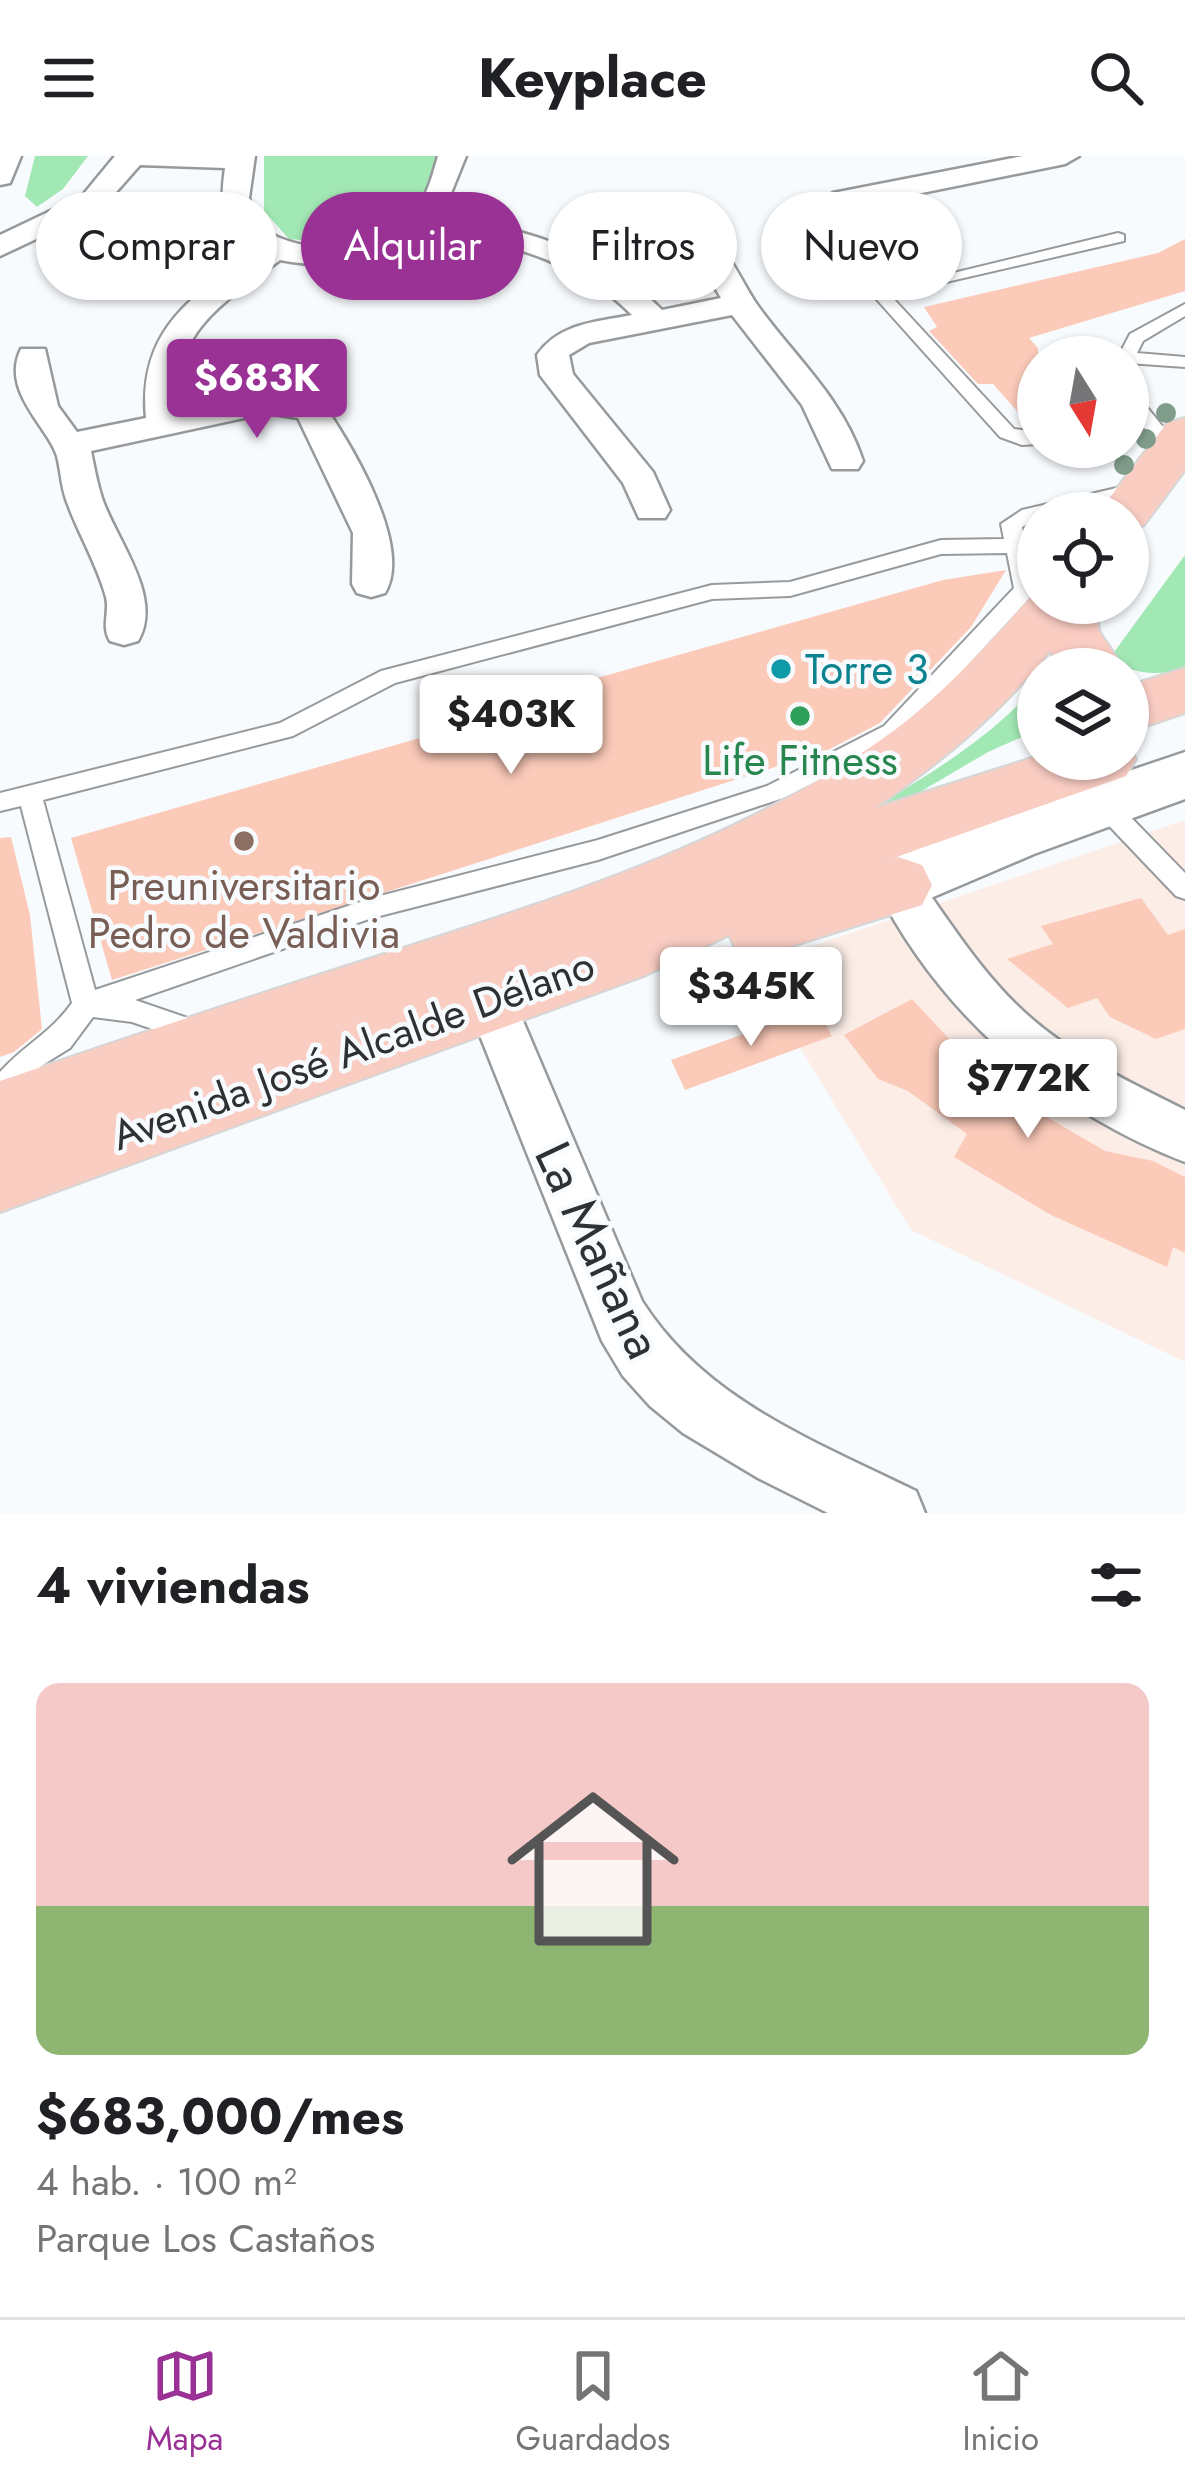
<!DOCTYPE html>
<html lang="es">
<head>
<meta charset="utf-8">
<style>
  body { margin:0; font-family:Jost,sans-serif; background:#f2f2f2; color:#202124; height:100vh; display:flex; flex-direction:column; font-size:45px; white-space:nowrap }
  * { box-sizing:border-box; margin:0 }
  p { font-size:39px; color:#757577 }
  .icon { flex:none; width:66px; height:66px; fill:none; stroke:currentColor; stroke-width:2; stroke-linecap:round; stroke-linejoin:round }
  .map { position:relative; height:1357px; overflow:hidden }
  .details { display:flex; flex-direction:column; background:#fff; flex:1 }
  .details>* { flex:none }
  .hud { position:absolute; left:36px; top:36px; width:1113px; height:108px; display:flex; gap:24px }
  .needle { width:78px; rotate:169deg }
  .buttons { position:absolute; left:1017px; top:180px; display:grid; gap:24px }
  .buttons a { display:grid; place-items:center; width:132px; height:132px; border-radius:50%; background:#fff; box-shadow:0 3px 9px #0004; font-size:60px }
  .price { position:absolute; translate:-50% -102px; padding:0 27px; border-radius:12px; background:#fff; color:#222; font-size:39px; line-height:78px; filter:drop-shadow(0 3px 6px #0008) }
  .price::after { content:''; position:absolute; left:50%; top:72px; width:36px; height:27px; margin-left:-18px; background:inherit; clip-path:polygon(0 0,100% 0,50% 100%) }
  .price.active { background:#9a3295; color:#fff }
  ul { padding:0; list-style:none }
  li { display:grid; align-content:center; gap:24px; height:636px; padding:0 36px }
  li span { display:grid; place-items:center; height:372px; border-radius:24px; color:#555 }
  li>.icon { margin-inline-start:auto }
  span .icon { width:216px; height:216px; fill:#fffc; stroke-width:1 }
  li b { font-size:51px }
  h2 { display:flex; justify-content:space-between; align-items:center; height:144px; padding:0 36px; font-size:51px }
  .pill { padding:0 42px; border-radius:54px; background:#fff; box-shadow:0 3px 9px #0004; font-size:42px; line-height:108px }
  .pill.active { background:#9a3295; color:#fff }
  header { display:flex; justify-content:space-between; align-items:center; height:156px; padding:0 36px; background:#fff; font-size:54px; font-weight:700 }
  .menu { display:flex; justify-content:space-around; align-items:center; height:168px; border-top:3px solid #e0e0e0; background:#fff; font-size:33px; color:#757577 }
  .menu a { display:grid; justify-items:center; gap:6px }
  .menu .active { color:#9a3295 }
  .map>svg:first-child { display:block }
</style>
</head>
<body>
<header><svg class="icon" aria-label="menu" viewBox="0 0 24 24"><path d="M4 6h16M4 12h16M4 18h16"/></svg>Keyplace<svg class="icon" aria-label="search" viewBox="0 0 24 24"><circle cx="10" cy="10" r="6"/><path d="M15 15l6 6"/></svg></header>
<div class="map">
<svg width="1185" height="1357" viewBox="0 0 1185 1357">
  <rect width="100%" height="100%" fill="#f8fbfe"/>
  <!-- commercial -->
  <path fill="#fcede7" d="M1185,664V1206L911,1074L751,811Z"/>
  <!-- green -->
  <path fill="#a2e8b4" d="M35,0H88L63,33L37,51L25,40Z
    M264,0H436C417,85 367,91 289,83L264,55Z
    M1185,399V512C1157,521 1134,518 1109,503Z
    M1038,527V574L988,596L898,649L0,984L840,670C905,634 991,585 1038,527Z"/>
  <!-- building -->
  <path fill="#fbcab9" d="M1185,83V135L1029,182L1038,192V271H1031L993,228H978L929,175L937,171L924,151L1158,97Z
    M1006,414L971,471L880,567L828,594L112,824L71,682L507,557L505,548L943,424Z
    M11,681L30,759L42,873L14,896L0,901V682Z
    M1141,742L1168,779L1185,773V873L1156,883L1110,861L1097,842L1068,852L1007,803L1053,788L1041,770Z
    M912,843L992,929L1105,995L1153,1005L1185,1021V1097L1173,1091L1167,1111L1051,1059L954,1001L967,978L908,935L878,923L844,879Z
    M816,852L832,880L685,934L671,904Z"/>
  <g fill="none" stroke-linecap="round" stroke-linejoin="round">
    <!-- lane casing -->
    <g stroke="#979a9c" stroke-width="4">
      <path id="lane" d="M1118,77L1124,79V85L890,139L1014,273L1038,276V288L1022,289L1000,281L871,137Z
        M1185,148V160L1143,185L1137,197L1185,201V211L1128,207V201H1118L1130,178Z
        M1128,234L1134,235L1179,291V299H1165L1128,251Z
        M1138,327L1145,329V337L1064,357H1038V363L1022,371L1035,434L1032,439L900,582L783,642L598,704L372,762L135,844L208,869L212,877L208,885L199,889L132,866L93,861L70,892L41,910L10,945L0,949V916C25,888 50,878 72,847L21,650L0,655V637L280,567L381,515L712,429L790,426L941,384L1004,383L1001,368L1022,354ZM1007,397L1014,432L884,570L767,630L598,684L372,742L95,834L43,644L293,580L395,527L712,443L790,440L941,398Z
        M1103,639L1111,641L1185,717V743L1176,740L1095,655L1091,648L1095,641Z"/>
    </g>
    <!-- street casing -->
    <g stroke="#979a9c" stroke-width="5">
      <path id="street" d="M0,0H21L10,27L0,29Z
        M115,0H255L249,42L256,69C301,102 382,101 417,52C428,37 433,18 438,0H466L443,57C526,76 600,92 662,154L721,142L700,106L671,75L686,66C723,75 738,122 758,150C795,201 843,243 863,305L858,313H832L802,249L732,159L589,187L569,199L573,218L653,316L670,354L665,362H639L623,327L540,219L537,199C559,167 596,166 632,159C577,103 506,89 432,71C390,109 333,114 280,104C224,147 170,175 180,255C229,245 277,227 324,249C352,290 413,391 385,437L371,441L357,437L352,428L353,377L298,262L267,257L91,295C94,310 97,327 102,342C116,384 164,441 138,485L124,489L110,485C101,470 110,456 106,441C97,408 78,377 67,346C61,331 61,315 57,300C49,272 0,235 21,193H45L58,250L77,276L146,262C138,174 191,142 254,94C220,75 220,48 225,12L140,9L102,52L0,100V79L82,40Z
        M1023,0H1079L1065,8L833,55L819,46L833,37Z
        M898,710L914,716C950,766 984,822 1032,863C1077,902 1132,927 1185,954V1006C1050,953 940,859 875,729L882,716Z
        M492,825L509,832L642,1145C705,1244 814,1285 916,1335L925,1357H828L758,1322L683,1277L650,1250L623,1220L602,1185L467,847L475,832Z"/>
    </g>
    <!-- secondary casing -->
    <g stroke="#979a9c" stroke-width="5">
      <path id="secondary" d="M1185,596V643L1034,698L898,756L875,748L866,729L875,710L990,662Z"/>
    </g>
    <!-- primary casing -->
    <g stroke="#d5d6d6" stroke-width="4">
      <path id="primary" d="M1185,262V314L1144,369L1128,374V357H1098L1167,267Z
        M1038,433V447H1095L1099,475L1124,513H1062L1050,495C1000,558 941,606 875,652L1038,600L1128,603V589L1136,603L1126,620L885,705L898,701L922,709L932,729L922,749L760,800L735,792L729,779L646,819L0,1056V925C124,883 248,841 372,802C552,744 742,687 896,573C950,532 993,483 1038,433Z
        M1185,512V557L1128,576V530Z"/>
    </g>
    <!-- lane -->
    <use href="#lane" fill="#fff" fill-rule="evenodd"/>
    <!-- street -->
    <use href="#street" fill="#fff" fill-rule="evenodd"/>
    <!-- secondary -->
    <use href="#secondary" fill="#fff" fill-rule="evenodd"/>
    <!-- primary -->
    <use href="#primary" fill="#facdc3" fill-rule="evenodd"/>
  </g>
  <!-- trees -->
  <g fill="#809d8c">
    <circle cx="1166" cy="257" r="10"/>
    <circle cx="1146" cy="283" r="10"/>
    <circle cx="1124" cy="309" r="10"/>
  </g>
  <!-- markers -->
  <circle fill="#0f9aa8" stroke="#f8fbfe" stroke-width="4.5" cx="781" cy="513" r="12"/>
  <circle fill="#2e9e5b" stroke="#f8fbfe" stroke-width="4.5" cx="800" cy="560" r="12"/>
  <circle fill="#8d6e63" stroke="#f8fbfe" stroke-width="4.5" cx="244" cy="685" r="12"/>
  <g text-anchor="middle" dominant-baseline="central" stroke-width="9" stroke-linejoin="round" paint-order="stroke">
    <!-- culture labels -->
    <g font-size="42" fill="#0d838f" stroke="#f8fbfe" text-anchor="start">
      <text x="805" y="513">Torre 3</text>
    </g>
    <!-- leisure labels -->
    <g font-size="42" fill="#27864d" stroke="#f8fbfe">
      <text x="800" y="604">Life Fitness</text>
    </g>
    <!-- education labels -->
    <g font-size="42" fill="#785e54" stroke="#f8fbfe">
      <text x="244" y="729">Preuniversitario<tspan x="244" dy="48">Pedro de Valdivia</tspan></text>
    </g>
    <!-- street labels -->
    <g font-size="42" fill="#2f3031" stroke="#f8fbfe">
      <text transform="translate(353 894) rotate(-20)">Avenida José Alcalde Délano</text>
    </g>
    <!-- near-street labels -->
    <g font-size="51" fill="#2f3031" stroke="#f8fbfe">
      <text transform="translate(599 1094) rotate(65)">La Mañana</text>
    </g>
  </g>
</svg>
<div class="buttons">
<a><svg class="needle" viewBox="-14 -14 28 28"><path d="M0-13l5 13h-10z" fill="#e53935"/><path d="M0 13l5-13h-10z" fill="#757577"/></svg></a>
<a><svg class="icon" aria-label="locate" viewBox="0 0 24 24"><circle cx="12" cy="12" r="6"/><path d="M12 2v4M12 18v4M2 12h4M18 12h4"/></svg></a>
<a><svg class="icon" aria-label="layers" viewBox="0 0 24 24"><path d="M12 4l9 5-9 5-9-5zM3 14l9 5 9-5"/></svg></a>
</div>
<b class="price active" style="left:257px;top:285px">$683K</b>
<b class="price" style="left:511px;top:621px">$403K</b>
<b class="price" style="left:751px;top:893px">$345K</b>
<b class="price" style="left:1028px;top:985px">$772K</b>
<div class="hud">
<a class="pill">Comprar</a>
<a class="pill active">Alquilar</a>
<a class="pill">Filtros</a>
<a class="pill">Nuevo</a>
</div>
</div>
<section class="details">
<h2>4 viviendas<svg class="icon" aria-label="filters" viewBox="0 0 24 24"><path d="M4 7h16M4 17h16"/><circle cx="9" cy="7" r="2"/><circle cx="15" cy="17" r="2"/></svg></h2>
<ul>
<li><span style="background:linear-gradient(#f6c9c9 60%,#8fb573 0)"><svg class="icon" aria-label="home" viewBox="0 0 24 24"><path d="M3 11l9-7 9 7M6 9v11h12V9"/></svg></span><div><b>$683,000/mes</b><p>4 hab. · 100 m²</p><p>Parque Los Castaños</p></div></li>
</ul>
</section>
<nav class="menu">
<a class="active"><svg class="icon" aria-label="map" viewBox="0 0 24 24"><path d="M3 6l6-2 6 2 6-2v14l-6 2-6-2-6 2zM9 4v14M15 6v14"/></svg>Mapa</a>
<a><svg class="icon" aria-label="saved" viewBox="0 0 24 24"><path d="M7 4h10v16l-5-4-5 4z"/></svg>Guardados</a>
<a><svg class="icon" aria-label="home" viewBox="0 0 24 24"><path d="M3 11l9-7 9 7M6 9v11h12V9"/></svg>Inicio</a>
</nav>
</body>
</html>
